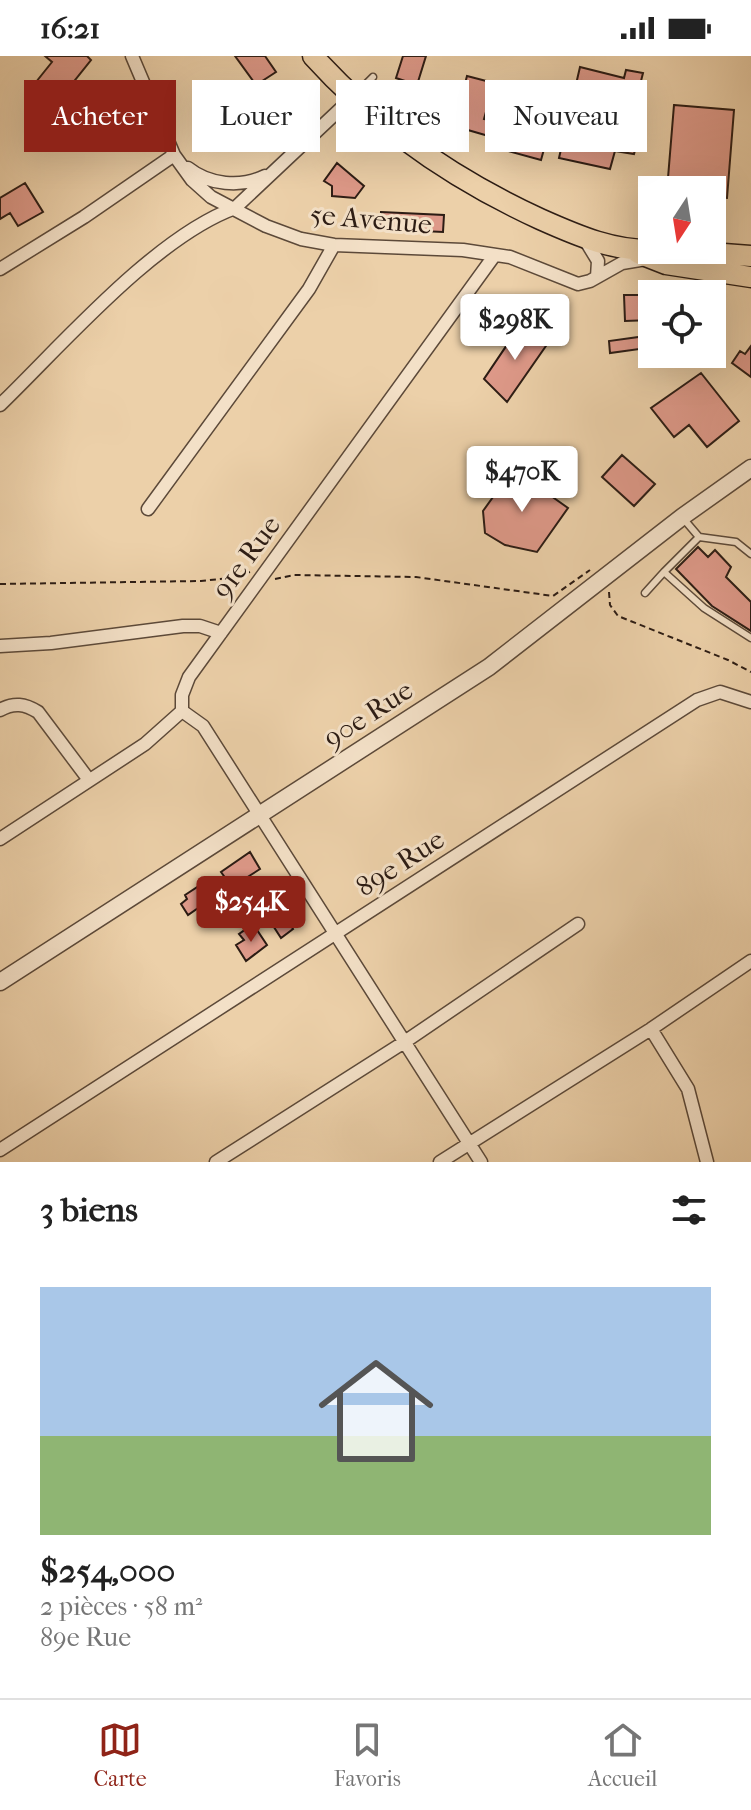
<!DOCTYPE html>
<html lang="fr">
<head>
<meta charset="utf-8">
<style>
  body { margin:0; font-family:"IM FELL French Canon",serif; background:#f2f2f2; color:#222; height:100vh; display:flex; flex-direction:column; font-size:30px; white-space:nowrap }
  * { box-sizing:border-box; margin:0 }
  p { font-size:26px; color:#767676 }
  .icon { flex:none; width:44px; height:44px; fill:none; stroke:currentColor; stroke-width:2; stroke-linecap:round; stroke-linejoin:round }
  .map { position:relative; height:1106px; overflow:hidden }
  .details { display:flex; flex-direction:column; background:#fff; flex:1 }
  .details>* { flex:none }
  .guide { position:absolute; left:24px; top:24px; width:704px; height:72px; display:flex; gap:16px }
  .needle { width:52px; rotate:192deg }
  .fabs { position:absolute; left:638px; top:120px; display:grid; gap:16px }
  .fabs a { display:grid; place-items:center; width:88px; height:88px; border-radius:0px; background:#fff; box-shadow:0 8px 32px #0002; font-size:40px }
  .price { position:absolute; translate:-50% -68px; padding:0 18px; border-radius:8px; background:#fff; color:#222; font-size:26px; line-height:52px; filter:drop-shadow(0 2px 4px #0008) }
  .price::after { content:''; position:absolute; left:50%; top:48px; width:24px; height:18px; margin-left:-12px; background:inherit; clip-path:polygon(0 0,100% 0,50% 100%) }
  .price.current { background:#8f2418; color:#fff }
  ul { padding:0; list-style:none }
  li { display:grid; align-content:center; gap:16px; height:424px; padding:0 40px }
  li+li { border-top:2px solid #e0e0e0 }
  li span { display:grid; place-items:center; height:248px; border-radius:0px; color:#555 }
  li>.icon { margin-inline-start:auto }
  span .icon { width:144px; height:144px; fill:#fffc; stroke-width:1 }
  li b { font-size:34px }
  h2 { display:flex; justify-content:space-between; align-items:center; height:96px; padding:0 40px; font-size:34px }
  .chip { padding:0 28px; border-radius:0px; background:#fff; box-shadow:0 8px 32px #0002; font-size:28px; line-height:72px }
  .chip.current { background:#8f2418; color:#fff }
  .status { display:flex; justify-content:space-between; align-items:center; height:56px; padding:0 40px; background:#fff; direction:ltr }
  .status svg { height:22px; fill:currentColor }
  .dock { display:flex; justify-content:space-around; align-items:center; height:112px; border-top:2px solid #e0e0e0; background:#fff; font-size:22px; color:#767676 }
  .dock a { display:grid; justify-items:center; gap:4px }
  .dock .current { color:#8f2418 }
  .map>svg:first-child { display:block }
</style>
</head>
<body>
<div class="status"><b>16:21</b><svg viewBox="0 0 49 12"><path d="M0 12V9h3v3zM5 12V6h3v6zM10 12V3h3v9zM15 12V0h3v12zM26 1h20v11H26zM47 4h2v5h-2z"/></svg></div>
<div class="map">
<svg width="751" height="1106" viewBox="0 0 751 1106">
  <rect width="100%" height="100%" fill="#ecd0a9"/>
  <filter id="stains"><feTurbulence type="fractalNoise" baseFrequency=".0025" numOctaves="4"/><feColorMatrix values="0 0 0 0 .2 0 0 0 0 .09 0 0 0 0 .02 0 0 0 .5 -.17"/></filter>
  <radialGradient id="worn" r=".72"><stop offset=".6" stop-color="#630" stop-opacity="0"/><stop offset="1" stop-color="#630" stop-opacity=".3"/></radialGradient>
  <!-- building -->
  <path fill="#de9989" stroke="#2c1c14" stroke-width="2" d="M45,0H87L91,4L59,44L36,26L52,6Z
    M235,0H265L276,16L256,29Z
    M403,0H426L417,29L396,22Z
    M580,11L624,22L626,14L643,17L641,25L644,27L637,57L644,59L634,98L615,95L610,113L559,102Z
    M467,20L494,27L484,63L524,72L530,50L554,57L541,104L490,90L492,81L454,70Z
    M293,33L312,54L294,71L288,64L268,83L251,66L270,47L274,51Z
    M674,49L734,54L727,142L712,141V134H667Z
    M337,107L364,130L355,142L332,140V130L324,125Z
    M25,127L43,156L18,170L10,157L0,163V142Z
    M381,156L444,159L443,176L380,173Z
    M624,239H652V264L625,265Z
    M521,268L548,287L507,346L484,323Z
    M646,280L647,292L610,297L609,285Z
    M751,290V321L732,307L740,295L745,298Z
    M701,317L739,365L707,391L689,369L674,381L651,352Z
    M622,399L655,428L634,450L602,421Z
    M513,413L568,452L537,496L505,489L485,477L483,455Z
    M698,491L708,501L715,494L731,511L726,521L751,546V575L712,550L676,513Z
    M250,796L260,813L232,831L221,816Z
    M202,828L211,843L188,859L181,848L187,843L185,839Z
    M278,849L293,873L281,882L270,865L252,872L251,869Z
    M249,871L253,877L257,874L267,889L246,905L236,889L244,884L239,878Z"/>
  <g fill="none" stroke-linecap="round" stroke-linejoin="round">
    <!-- service casing -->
    <g stroke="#5c4939" stroke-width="9">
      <path id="service" d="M357,37L373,21
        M682,461L699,481L736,486L751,498
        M699,481L664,516L704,552L751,582
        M645,537L664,516"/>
    </g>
    <!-- minor casing -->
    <g stroke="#5c4939" stroke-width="15">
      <path id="minor" d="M132,0L174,99L192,124L211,141L266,170L301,183L334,189L463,194L510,201L578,228L590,225L622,207L646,203
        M188,112C209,129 241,132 265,120
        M584,182L598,205L597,221
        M0,213L84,161L174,99
        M0,349C62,289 155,181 235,152L352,42
        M148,453L309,233L334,189
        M0,590L51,587L183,570H200L221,577
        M0,654C14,646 25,648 38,656L89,724
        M182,655L203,670L481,1106
        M0,783L145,688L182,655V639L189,621L494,200
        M651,973L688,1033L707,1106
        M0,1094L697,644L720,636L751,646
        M216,1106L406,985L578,868
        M440,1106L651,973L751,905"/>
    </g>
    <!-- tertiary casing -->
    <g stroke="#5c4939" stroke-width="19">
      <path id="tertiary" d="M0,926L489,611L682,461L751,412"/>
    </g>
    <!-- primary casing -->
    <g stroke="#2c1c14" stroke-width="23">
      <path id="primary" d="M313,0C377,71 453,123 540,163C578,180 615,196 657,194
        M671,194L751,200
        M638,197L666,208L751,221"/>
    </g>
    <!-- path -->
    <path stroke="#2c1c14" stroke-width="2" stroke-dasharray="6 4" stroke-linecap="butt" d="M275,523L294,519L416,521L553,540L590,514
      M0,528L201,525L231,522L250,516
      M609,536L610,549L618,560L728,604L751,616"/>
    <!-- service -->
    <use href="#service" stroke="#f3e0c7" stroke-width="6"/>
    <!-- minor -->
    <use href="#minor" stroke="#f3e0c7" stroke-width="12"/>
    <!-- tertiary -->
    <use href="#tertiary" stroke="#f3e0c7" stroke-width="16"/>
    <!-- primary -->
    <use href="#primary" stroke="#ecd0a9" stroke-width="20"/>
  </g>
  <g text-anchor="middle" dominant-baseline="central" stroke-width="6" stroke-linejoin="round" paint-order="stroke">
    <!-- street labels -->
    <g font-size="28" fill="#2c1c14" stroke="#f3e0c7">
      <text transform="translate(371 163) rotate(5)">5e Avenue</text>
      <text transform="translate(246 501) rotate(-54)">91e Rue</text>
      <text transform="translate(368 658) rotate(-33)">90e Rue</text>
      <text transform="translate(400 807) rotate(-33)">89e Rue</text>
    </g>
  </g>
  <rect width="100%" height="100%" filter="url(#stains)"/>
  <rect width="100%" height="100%" fill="url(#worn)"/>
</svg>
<div class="fabs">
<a><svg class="needle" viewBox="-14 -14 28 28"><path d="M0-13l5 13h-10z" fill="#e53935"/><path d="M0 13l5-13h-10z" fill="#767676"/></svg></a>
<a><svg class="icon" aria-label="locate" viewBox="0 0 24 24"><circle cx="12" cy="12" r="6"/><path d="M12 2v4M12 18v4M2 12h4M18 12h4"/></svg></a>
</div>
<b class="price" style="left:515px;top:306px">$298K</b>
<b class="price" style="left:522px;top:458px">$470K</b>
<b class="price current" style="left:251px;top:888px">$254K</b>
<div class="guide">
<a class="chip current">Acheter</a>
<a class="chip">Louer</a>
<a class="chip">Filtres</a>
<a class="chip">Nouveau</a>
</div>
</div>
<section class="details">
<h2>3 biens<svg class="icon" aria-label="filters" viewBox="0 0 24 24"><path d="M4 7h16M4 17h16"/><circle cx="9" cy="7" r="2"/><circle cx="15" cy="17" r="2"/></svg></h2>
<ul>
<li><span style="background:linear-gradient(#a9c7e8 60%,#8fb573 0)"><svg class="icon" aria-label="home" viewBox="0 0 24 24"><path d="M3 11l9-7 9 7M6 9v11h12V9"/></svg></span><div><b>$254,000</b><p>2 pièces · 58 m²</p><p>89e Rue</p></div></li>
</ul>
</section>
<nav class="dock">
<a class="current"><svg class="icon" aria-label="map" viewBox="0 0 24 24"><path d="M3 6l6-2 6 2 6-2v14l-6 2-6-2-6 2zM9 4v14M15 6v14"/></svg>Carte</a>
<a><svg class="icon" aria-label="saved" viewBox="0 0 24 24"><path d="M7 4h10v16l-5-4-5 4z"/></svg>Favoris</a>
<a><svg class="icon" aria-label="home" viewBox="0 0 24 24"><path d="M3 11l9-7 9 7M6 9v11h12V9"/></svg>Accueil</a>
</nav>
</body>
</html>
